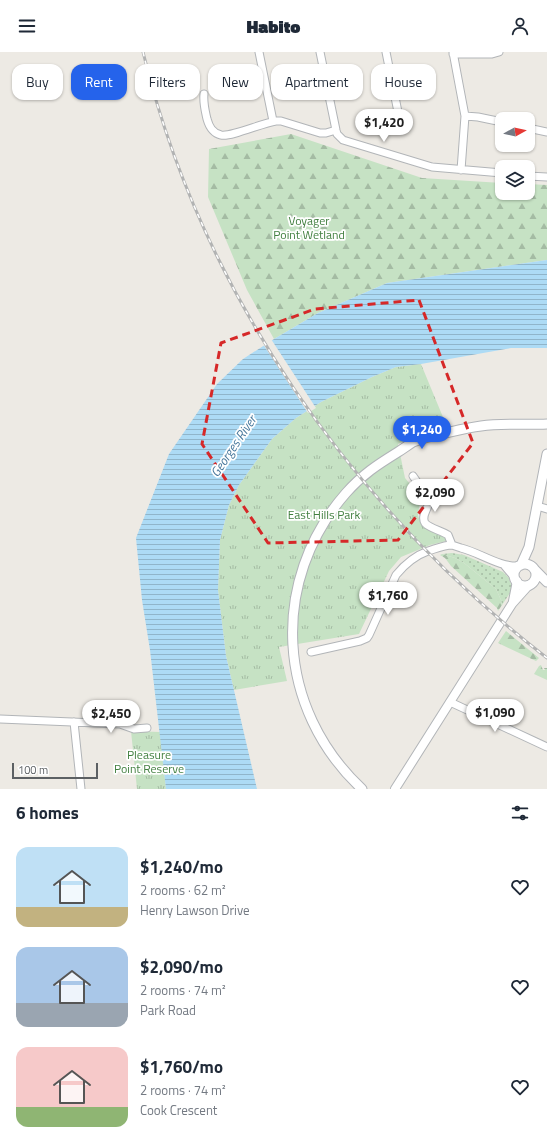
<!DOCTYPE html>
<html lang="en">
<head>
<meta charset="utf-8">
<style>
  body { margin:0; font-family:"Titillium Web",sans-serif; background:#f2f2f3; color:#1f2937; height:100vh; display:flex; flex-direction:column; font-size:15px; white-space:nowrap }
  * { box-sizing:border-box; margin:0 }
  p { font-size:13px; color:#747a83 }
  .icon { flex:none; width:22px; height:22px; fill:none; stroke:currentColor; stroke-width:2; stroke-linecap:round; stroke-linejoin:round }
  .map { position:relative; height:737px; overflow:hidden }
  .panel { display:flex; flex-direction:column; background:#fff; flex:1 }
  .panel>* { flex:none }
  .top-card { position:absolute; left:12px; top:12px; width:523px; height:36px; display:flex; gap:8px }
  .needle { width:26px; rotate:82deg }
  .fabs { position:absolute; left:495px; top:60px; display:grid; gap:8px }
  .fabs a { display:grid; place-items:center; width:40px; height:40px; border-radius:8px; background:#fff; box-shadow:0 1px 3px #0004; font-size:20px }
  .scale { position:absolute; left:12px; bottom:10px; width:86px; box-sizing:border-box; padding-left:4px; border:2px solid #5c6063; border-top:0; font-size:11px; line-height:14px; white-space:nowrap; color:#5c6063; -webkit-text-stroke:3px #fff; paint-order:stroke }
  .price { position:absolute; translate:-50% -34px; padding:0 9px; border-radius:14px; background:#fff; color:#222; font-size:13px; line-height:26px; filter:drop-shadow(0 1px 2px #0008) }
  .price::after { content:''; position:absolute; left:50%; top:24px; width:12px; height:9px; margin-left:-6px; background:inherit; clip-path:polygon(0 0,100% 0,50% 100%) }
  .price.selected { background:#2563eb; color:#fff }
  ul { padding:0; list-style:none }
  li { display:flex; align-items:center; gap:12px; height:100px; padding:0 16px }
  li span { display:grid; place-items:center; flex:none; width:112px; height:80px; border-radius:12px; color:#555 }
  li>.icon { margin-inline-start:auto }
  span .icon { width:48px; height:48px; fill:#fffc; stroke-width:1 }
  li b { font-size:17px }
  h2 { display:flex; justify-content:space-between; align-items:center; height:48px; padding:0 16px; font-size:17px }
  .tag { padding:0 14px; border-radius:12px; background:#fff; box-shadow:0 1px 3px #0004; font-size:14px; line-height:36px }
  .tag.selected { background:#2563eb; color:#fff }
  header { display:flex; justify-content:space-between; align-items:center; height:52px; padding:0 16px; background:#fff; font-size:18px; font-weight:800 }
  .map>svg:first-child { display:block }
</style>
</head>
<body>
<header><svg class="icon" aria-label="menu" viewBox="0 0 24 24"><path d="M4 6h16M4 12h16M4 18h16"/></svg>Habito<svg class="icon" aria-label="person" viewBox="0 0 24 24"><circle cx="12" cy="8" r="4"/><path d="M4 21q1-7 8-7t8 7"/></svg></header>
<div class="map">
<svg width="547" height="737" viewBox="0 0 547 737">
  <defs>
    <pattern id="grass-dots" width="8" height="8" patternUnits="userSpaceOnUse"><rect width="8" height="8" fill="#c6e2c4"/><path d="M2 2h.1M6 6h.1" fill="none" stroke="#a4bba3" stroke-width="1.8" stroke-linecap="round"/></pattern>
    <pattern id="forest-firs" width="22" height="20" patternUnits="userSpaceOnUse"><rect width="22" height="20" fill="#c6e2c4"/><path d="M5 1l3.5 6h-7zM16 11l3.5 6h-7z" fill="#a4bba3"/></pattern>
    <pattern id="park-tufts" width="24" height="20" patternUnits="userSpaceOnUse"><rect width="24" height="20" fill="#c6e2c4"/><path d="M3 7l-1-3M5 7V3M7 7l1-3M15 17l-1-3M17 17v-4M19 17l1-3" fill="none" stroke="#a4bba3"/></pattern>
    <pattern id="water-rules" width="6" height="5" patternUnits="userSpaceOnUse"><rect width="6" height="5" fill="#addbf5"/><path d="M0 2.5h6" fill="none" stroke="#90b5ca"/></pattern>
  </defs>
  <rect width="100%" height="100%" fill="#edeae4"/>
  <!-- grass -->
  <path fill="url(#grass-dots)" d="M452,501L464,503L503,520L509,526L512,536L510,541L502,553L501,548L496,537L464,511L455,506L442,502Z"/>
  <!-- forest -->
  <path fill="url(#forest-firs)" d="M291,82L422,126L502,131V141H528V132L547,133V208L387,231L318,261L274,287L247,238L208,145L209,97Z
    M442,502L455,506L464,511L496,537L501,548L502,553L498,559L497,556L451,514L445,506L440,503Z
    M506,579L539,606L536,609L498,591Z
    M541,613L543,618H545L544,616H547V628L534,622L539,614Z"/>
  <!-- park -->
  <path fill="url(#park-tufts)" d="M421,312L445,370L398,392L405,426L416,439L421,448C420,452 418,459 418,463C420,475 435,479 445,484L446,488V489L430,493L401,505L389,519L359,582L279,595L287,629L234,638L226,604L218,538L220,488L229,453L239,433L272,387L296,366L321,350L372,325L396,315Z
    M131,679L160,680L166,737H137Z"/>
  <!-- water -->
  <path fill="url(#water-rules)" d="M547,208V296H511L421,312L396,315L372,325L321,350L296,366L272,387L239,433L229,453L220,488L218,538L226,604L257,737H166L150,598L142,548L136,486L169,402L217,332L243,307L274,287L318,261L387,231Z"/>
  <!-- pier -->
  <path fill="#edeae4" d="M271,287L316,356L308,361L283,323L263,292Z"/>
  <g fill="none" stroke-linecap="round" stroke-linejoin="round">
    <!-- minor casing -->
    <g stroke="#b2b5b8" stroke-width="9">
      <path id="minor" d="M259,0L273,69
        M320,0L336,78L337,82L343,88L432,115L502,121
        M386,0L398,60
        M453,0L465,64L461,118
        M453,2H492L499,0
        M204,42C203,51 205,58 207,67C209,74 212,81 221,83C232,85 262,71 276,69H281L320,81H326L336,78
        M465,64L478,65L502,70
        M528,76L547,80
        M528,124L547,125
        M413,424C418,431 428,445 428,453C427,459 421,464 425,471C429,476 442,479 448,483L452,493
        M537,454L547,457
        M504,513L509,519L515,526
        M311,600L360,589L367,586L369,583L396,523C405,512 414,504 428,499C435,497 444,493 452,493C455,494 458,495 461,496C481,501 498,515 519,514
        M450,650L547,695
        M0,667L120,672L134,677L147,676
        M74,670L81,737"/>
    </g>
    <!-- tertiary casing -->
    <g stroke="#b2b5b8" stroke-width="10">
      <path id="tertiary" d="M513,549L517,529
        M395,737L512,552L529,533"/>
    </g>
    <!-- secondary casing -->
    <g stroke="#b1b4b8" stroke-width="11">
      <path id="secondary" d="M514 523a11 11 0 1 1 22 0a11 11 0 1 1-22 0Z
        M521,513L529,495L547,402
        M535,518L547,530
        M362,737C276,657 269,529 346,441C363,422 377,413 398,400C403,397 408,393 413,390C421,387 428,385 436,383C451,380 465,376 481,374C502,371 525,373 547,372"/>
    </g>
    <!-- minor -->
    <use href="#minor" stroke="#fff" stroke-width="7"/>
    <!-- tertiary -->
    <use href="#tertiary" stroke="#fff" stroke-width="8"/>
    <!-- secondary -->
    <use href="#secondary" stroke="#fff" stroke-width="9"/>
    <!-- rail casing -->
    <g stroke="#b2b3b3" stroke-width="3">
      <path id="rail" d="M143,0C201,240 353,456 547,606"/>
    </g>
    <!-- rail -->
    <use href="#rail" stroke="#fff" stroke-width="1.5" stroke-dasharray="4.5" stroke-linecap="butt"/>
  </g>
  <!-- marked area -->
  <path fill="none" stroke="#d62828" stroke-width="3" stroke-dasharray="8 5" stroke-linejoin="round" d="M419,248L473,391L398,488L268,491L202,392L221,291L315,257Z"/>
  <g text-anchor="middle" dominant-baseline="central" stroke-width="3.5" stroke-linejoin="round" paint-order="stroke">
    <!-- park labels -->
    <g font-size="12" fill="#417f3f" stroke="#fff">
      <text x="309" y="168">Voyager<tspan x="309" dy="14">Point Wetland</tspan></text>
      <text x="324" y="462">East Hills Park</text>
      <text x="149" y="702">Pleasure<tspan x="149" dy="14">Point Reserve</tspan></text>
    </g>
    <!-- water labels -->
    <g font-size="13" font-style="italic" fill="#48789c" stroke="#fff">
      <text transform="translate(233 394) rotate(-56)">Georges River</text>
    </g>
  </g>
</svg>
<div class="fabs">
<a><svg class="needle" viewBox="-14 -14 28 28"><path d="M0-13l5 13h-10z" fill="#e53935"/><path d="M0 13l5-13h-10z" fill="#747a83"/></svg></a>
<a><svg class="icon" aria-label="layers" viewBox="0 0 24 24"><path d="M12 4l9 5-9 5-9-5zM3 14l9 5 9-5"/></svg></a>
</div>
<div class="scale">100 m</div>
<b class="price" style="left:384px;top:91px">$1,420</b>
<b class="price selected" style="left:422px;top:398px">$1,240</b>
<b class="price" style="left:435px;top:461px">$2,090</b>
<b class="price" style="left:388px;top:564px">$1,760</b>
<b class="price" style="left:495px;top:681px">$1,090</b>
<b class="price" style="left:111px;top:682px">$2,450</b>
<div class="top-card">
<a class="tag">Buy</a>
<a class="tag selected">Rent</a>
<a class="tag">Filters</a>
<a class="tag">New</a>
<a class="tag">Apartment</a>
<a class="tag">House</a>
</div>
</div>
<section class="panel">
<h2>6 homes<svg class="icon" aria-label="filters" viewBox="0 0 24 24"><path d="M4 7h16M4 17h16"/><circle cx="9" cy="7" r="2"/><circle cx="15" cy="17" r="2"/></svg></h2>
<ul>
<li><span style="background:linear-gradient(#bfe0f5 75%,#c2b280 0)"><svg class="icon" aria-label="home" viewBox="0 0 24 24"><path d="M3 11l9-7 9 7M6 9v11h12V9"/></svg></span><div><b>$1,240/mo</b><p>2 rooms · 62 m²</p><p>Henry Lawson Drive</p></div><svg class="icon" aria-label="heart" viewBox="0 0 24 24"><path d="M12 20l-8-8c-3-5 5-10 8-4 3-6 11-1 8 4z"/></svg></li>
<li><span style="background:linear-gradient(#a9c7e8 70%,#9aa5b1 0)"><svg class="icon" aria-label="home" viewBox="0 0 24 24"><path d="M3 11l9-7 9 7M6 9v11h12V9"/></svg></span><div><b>$2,090/mo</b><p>2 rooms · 74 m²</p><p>Park Road</p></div><svg class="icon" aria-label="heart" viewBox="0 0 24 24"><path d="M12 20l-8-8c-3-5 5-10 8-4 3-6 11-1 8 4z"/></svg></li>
<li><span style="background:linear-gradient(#f6c9c9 75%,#8fb573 0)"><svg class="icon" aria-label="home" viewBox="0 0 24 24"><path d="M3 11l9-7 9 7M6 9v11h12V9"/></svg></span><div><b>$1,760/mo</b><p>2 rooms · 74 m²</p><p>Cook Crescent</p></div><svg class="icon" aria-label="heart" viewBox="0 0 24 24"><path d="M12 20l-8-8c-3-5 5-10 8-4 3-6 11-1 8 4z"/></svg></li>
</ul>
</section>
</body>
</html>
